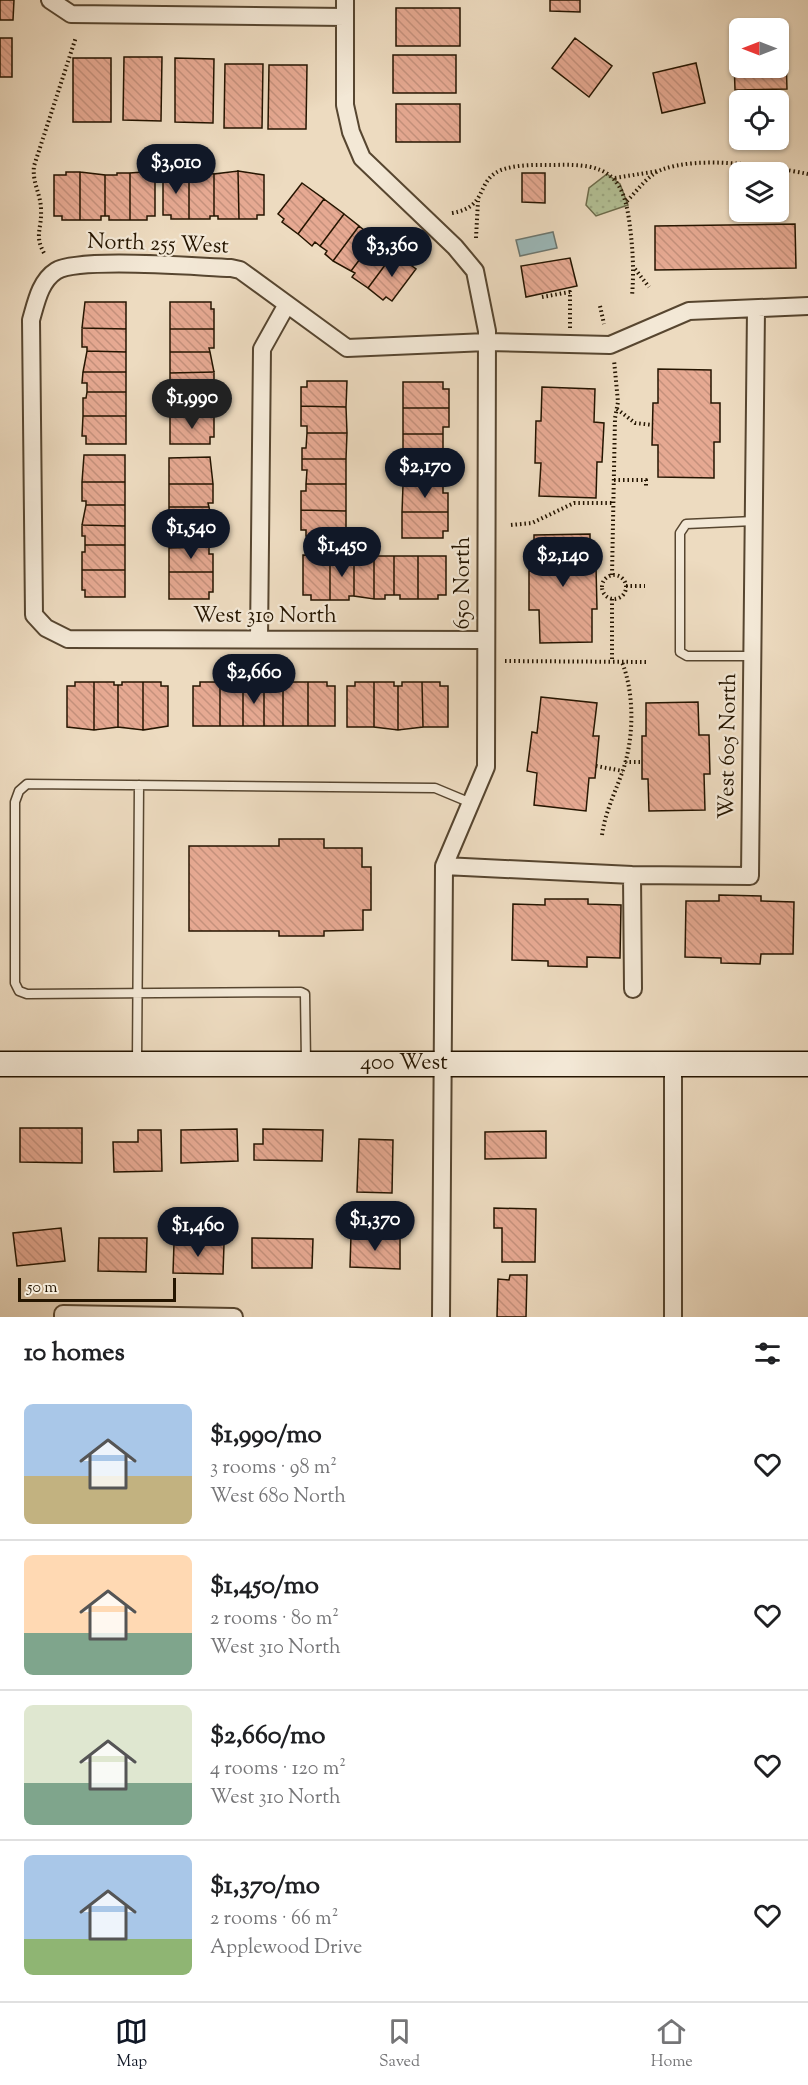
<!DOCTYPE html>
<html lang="en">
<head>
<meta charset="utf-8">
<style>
  body { margin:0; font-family:"Sorts Mill Goudy",serif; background:#f2f2f2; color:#202124; height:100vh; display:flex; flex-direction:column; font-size:22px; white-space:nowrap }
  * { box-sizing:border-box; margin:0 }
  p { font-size:20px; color:#757577 }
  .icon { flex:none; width:33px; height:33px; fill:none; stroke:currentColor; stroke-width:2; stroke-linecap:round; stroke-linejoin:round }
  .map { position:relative; height:1317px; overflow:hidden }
  .side { display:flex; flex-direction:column; background:#fff; flex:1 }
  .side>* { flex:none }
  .needle { width:39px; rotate:270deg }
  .controls { position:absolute; left:729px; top:18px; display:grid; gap:12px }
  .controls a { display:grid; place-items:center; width:60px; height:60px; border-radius:9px; background:#fff; box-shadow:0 2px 4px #0004; font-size:30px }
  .scale { position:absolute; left:18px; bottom:15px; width:158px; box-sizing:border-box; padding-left:6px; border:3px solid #251500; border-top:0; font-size:16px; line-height:21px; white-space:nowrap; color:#251500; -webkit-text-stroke:4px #f3e8d6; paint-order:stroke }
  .price { position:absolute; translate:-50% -51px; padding:0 14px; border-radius:21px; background:#111827; color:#fff; font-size:20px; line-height:39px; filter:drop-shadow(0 2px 3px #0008) }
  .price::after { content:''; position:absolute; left:50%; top:36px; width:18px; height:14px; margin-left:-9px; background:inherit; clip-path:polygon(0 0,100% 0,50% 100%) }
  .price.on { background:#222; color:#fff }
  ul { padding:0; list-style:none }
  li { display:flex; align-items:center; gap:18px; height:150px; padding:0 24px }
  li+li { border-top:2px solid #e0e0e0 }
  li span { display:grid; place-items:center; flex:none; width:168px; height:120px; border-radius:9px; color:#555 }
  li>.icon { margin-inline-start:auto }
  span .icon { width:72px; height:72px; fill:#fffc; stroke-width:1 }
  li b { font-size:26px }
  h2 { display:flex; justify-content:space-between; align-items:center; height:72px; padding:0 24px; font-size:26px }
  .menu { display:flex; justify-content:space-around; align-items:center; height:84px; border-top:2px solid #e0e0e0; background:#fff; font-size:16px; color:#757577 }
  .menu a { display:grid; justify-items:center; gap:3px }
  .menu .on { color:#111827 }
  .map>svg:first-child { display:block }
</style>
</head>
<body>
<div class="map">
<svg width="808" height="1317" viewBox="0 0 808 1317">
  <defs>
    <pattern id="park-dots" width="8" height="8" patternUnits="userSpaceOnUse" patternTransform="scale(1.5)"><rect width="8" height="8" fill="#b3c196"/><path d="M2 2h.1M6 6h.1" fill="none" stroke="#9aa580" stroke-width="1.8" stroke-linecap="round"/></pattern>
    <pattern id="building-back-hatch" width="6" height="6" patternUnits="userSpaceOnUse" patternTransform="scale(1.5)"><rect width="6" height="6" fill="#e6a992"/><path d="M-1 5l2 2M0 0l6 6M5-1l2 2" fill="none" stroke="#c5917c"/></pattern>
  </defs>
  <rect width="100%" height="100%" fill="#eddbc0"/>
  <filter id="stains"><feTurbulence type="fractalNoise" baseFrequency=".00333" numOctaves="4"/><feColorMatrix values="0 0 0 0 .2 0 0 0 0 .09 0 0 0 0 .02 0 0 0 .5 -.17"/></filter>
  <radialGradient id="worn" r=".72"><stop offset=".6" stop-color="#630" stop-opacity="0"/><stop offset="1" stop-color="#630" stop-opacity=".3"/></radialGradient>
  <!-- park -->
  <path fill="url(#park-dots)" stroke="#6c6b4b" stroke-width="1.5" d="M607,174L620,184L628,205L596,216L586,205L589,188Z"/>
  <!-- water -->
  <path fill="#9bb9ba" stroke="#6c7770" stroke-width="1.5" d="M553,232L557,248L520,256L516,240Z"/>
  <!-- building -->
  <path fill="url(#building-back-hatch)" stroke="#251500" stroke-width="1.5" d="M0,0H14L13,20H0Z
    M550,0H580V12L550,11Z
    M396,8H460V46H396Z
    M0,38H12V77H0Z
    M575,38L612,66L589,97L552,68Z
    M393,55H456V93H393Z
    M124,57H162L161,121L123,120Z
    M778,57H786L787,89L735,90L734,59L740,58V68H778Z
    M73,58H111V122H73Z
    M175,58L214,59L213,123L175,122Z
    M696,63L705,103L662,113L653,73Z
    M225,64H263L262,128H224Z
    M269,65H307L306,129H268Z
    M396,104H460V142H396Z
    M175,171H189V219H171V215H163V174H175Z
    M189,171L214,174V216H210V219H189Z
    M238,171L264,175V215H257V219H239Z
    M238,171L239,219H218V216H214V174Z
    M66,172H80V220H62V216H54V175H66Z
    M80,172L105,175V216H101V220H80Z
    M143,172V175H155V216H147V220H130V173Z
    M117,173H130V220H109V216H105V175H117Z
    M522,173H545V203L522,202Z
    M302,183L324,199L298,234L282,222L284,219L278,214Z
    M324,199L344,214L320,246L315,242L312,246L298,234Z
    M344,214L359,226L333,261L325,254L327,251L320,246Z
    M795,224L796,268L655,270V226Z
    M359,226L375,239L351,271L333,261Z
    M375,239L394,253L368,288L352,277L355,273L351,271Z
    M394,253L416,269L392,301L386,297L383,300L368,288Z
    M570,258L577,286L526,297L521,266Z
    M85,302H126V329L82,328Z
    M170,302H211V309H214V329H170Z
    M82,328L126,329V352L87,351V347H82Z
    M170,329H214V348H209L210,352H170Z
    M87,351L126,352V372H83Z
    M170,352H210L214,372L170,373Z
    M658,369L711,370V403H720V442H714V478L658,477V445H652L653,403H658Z
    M83,372H126V392H87V383H82Z
    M214,372V383H210V392H170V373Z
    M307,381H347L346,407L301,406V387H307Z
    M403,382H443V389H449V408H403Z
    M542,387L595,389L594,422L604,423L602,462H597L596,498L539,496L541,463H535L536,421H541Z
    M87,392H126V416H83V398H86Z
    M170,392H210V399H214V417H170Z
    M301,406L346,407L347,433H307V426H301Z
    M403,408H449V427H443V434H403Z
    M83,416H126V444H86V436H82Z
    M170,417H214V437H210V444H170Z
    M307,433H347L346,459H302V448H306Z
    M403,434H443V449H448V460H403Z
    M84,455H125V482H82Z
    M210,457L213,484H169V458Z
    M302,459H346V484H306L307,470H302Z
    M403,460H448V471H442L443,485H403Z
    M82,482H125V505H86V501H82Z
    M169,484H213V503H208L209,507H169Z
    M306,484H346V511L301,510V491H306Z
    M403,485H443V493H448V512H402Z
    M86,505H125V526L82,525Z
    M169,507H209L213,527L169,528Z
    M301,510L346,511V537L306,536V530H301Z
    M402,512H448V531H443V538H402Z
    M82,525L125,526V545H85V536H82Z
    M213,527V539H209V547L169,548V528Z
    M590,534V566H596L597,609H592V642L540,643L539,610H529V571H534V535Z
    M85,545H125V570H82V552H85Z
    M209,547V554H213V572H169V548Z
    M303,555L330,556V600H311V595H303Z
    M330,556H354V596H349V600H330Z
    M354,556H374V599L354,596Z
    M374,556H394V595H385V599H374Z
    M394,556H418V599H400V595H394Z
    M418,556H446V595H438V599H418Z
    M82,570H125V597H85V590H82Z
    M169,572H213V592H209V599H169Z
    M75,682H94V730L67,727V686H75Z
    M94,682H114V685H118V727L94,730Z
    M122,682H143V730L118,727V685H122Z
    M143,682H161V686H168V726L143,730Z
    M200,682H220V726H193V686H200Z
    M220,682H238V686H243V726H220Z
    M253,682H264V726H243V686H253Z
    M264,682L283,686V726H264Z
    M289,682H308V726H283V686H289Z
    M308,682H327V686H335V726H308Z
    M355,682H374V727H347V686H355Z
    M374,682H394V686H398V730L374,727Z
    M402,682H422L423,727L398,730V686H402Z
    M422,682H440V686H448V727H423Z
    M541,697L597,703L593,736H599L595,778H589L586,811L534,805L537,773L527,771L532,732L537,733Z
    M698,702L699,735H709L710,774H704L705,810L649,811L648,779H642V736H646V703Z
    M279,839H324V848H362V867H371V910H363V930L324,931V936H279V931H189V846H279Z
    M719,895L761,896V901L794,902L793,954H761L760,964L721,963V958L685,957L686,901H719Z
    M545,899H588V904L621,905L620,958L587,957V967L548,966V961L512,960L513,904L545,905Z
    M20,1128H82V1163L20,1162Z
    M237,1129L238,1161L181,1163V1130Z
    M263,1129L323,1130L322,1161L254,1160V1144H263Z
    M138,1130H161L162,1171L114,1172L113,1142H138Z
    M546,1131V1158L485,1159V1132Z
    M359,1139L393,1140L392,1193L357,1192Z
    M494,1208L536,1209L535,1262H502V1228H494Z
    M61,1228L65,1261L17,1266L13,1233Z
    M351,1235L400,1236V1269L350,1267Z
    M99,1238H147L146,1272L98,1271Z
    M252,1238L313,1239L312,1268H252Z
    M174,1243L224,1244L223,1274L173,1273Z
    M510,1275H527L526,1317H497L498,1279L509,1280Z"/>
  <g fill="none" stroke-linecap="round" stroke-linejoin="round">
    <!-- lane casing -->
    <g stroke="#574630" stroke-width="11">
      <path id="lane" d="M753,656H687L680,652V533L686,524L754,521
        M137,1061L139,785
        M306,1062L305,994L301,992L27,994L19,991L15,983V802L19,791L27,784L435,788L471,803"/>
    </g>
    <!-- street casing -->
    <g stroke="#574630" stroke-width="20">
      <path id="street" d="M50,0L71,14L345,17
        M345,0V105L351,132L362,158L455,247L475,271L487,331L486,767L444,866L441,1317
        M259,639L262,349L286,306
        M486,640L68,639L46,628L34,615L31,320C36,303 40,281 56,271C79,257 198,267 231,268L240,270L347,348L487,342L610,345L689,311L808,306
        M444,866L632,875L750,876L756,309
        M632,875L633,989
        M673,1063V1317
        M63,1317V1314L234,1317"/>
    </g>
    <!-- secondary casing -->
    <g stroke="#251500" stroke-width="27">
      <g id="secondary">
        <path id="s1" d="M0,1064H808"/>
      </g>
    </g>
    <!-- path -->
    <path stroke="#251500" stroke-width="4" stroke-dasharray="1.5 3" stroke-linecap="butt" d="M615,178L658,171
      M627,201C637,191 648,175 661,170C699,155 769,166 808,174
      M452,213C489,207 475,181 501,170C518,164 537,165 555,165C608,163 624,175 630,227C633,251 634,272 632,296
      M476,238L478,201
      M44,253C34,235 42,229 41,210C41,194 32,183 34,166L76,37
      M635,269L649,287
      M542,297L570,292V328
      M600,306L604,324
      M617,409L635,423L653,425
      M614,480H646V488
      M511,525L532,523L574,503H613
      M612,575L615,418L618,402L614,360
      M602 587a12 12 0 1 1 24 0a12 12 0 1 1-24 0Z
      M626,586H645
      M612,599V662
      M505,661L646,662
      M625,762H642
      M596,766L623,771
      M602,835C605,813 614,795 622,773C634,740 635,695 622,662"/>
    <!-- lane -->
    <use href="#lane" stroke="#f3e8d6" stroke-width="8"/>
    <!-- street -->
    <use href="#street" stroke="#f3e8d6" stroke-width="16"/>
    <!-- secondary -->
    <use href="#secondary" stroke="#f3e8d6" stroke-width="24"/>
  </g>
  <g text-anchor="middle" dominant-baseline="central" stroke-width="4.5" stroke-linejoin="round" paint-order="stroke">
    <!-- street labels -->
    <g font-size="22" fill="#251500" stroke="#f3e8d6">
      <text transform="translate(158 245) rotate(2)">North 255 West</text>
      <text transform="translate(464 583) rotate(-90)">650 North</text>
      <text x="265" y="617">West 310 North</text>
      <text transform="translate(729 746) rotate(-89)">West 605 North</text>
      <text stroke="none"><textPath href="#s1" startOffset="404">400 West</textPath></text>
    </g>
  </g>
  <rect width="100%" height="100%" filter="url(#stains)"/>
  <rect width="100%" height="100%" fill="url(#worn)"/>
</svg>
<div class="controls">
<a><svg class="needle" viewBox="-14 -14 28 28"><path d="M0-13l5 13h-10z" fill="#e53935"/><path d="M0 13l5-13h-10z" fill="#757577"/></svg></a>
<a><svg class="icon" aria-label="locate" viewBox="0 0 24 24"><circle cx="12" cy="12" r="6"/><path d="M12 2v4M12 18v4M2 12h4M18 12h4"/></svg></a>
<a><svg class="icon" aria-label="layers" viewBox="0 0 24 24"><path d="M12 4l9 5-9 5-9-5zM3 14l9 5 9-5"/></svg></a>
</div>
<div class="scale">50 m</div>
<b class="price" style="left:176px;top:195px">$3,010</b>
<b class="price" style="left:392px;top:278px">$3,360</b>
<b class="price on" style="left:192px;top:430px">$1,990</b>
<b class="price" style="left:425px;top:499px">$2,170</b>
<b class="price" style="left:191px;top:560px">$1,540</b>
<b class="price" style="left:342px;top:578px">$1,450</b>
<b class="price" style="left:563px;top:588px">$2,140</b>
<b class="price" style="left:254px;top:705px">$2,660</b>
<b class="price" style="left:375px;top:1252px">$1,370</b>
<b class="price" style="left:198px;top:1258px">$1,460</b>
</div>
<section class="side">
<h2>10 homes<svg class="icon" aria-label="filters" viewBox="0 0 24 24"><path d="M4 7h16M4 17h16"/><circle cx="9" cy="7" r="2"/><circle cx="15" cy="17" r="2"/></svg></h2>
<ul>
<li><span style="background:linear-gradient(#a9c7e8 60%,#c2b280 0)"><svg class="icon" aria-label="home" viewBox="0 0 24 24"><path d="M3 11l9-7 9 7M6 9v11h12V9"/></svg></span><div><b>$1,990/mo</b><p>3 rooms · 98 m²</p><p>West 680 North</p></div><svg class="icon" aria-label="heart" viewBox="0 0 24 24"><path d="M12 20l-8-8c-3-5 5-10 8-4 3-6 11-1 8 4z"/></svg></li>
<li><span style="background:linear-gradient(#ffd9b3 65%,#7fa58c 0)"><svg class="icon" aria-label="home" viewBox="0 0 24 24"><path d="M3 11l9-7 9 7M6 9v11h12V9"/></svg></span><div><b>$1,450/mo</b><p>2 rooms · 80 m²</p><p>West 310 North</p></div><svg class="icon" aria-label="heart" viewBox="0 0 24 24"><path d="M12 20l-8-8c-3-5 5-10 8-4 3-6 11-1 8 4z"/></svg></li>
<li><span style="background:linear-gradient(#dfe7d0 65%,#7fa58c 0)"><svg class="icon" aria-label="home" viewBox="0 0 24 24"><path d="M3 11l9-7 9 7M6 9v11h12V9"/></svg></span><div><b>$2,660/mo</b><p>4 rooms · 120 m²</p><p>West 310 North</p></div><svg class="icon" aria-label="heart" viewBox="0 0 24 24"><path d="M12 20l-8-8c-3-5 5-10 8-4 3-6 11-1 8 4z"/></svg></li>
<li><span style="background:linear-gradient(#a9c7e8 70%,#8fb573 0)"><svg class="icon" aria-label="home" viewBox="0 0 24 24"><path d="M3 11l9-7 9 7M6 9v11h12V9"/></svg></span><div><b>$1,370/mo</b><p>2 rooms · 66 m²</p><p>Applewood Drive</p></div><svg class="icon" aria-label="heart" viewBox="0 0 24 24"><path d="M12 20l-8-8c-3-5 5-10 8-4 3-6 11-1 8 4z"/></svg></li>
</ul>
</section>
<nav class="menu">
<a class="on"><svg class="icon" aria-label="map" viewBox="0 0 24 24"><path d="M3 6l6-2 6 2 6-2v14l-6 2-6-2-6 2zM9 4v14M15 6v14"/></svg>Map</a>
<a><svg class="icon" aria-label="saved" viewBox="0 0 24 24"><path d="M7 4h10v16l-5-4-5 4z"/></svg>Saved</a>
<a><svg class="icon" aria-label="home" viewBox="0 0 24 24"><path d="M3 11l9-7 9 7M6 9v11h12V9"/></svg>Home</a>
</nav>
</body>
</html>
